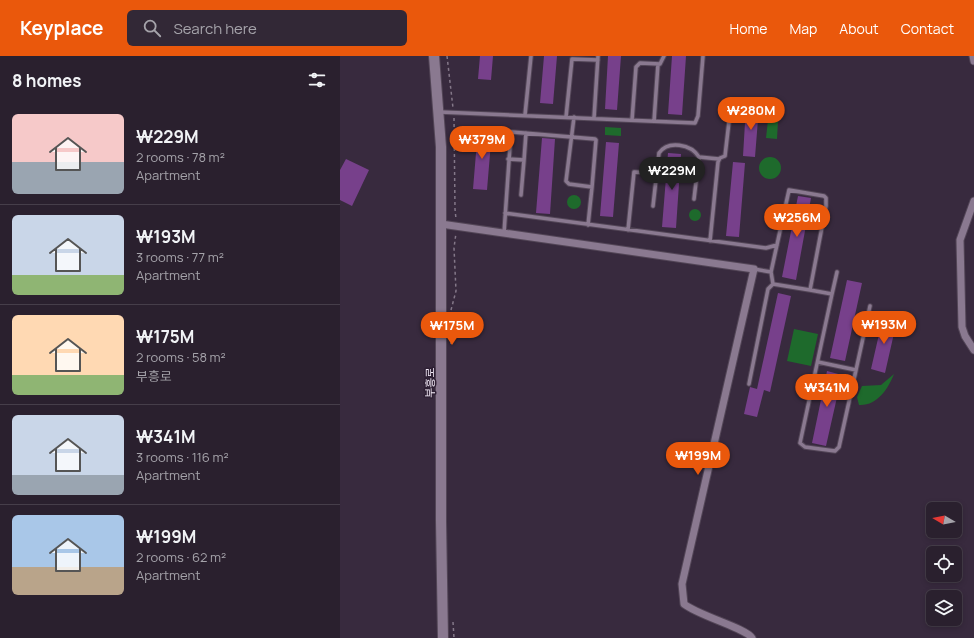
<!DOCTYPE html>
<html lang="en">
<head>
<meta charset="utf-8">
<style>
  body { margin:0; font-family:Manrope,"Noto Sans KR",sans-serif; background:#322836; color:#f1f3f6; height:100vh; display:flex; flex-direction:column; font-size:15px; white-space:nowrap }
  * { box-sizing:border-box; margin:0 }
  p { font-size:13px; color:#a5a3aa }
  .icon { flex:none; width:22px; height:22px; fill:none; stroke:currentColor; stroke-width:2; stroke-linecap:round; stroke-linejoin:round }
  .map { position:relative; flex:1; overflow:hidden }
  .details { display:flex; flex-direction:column; background:#2a202e; width:340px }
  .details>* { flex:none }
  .needle { width:26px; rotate:280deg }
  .tools { position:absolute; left:586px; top:446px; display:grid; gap:8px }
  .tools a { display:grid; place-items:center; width:36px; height:36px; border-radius:6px; background:#2a202e; box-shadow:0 2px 6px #0003,0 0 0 1px #463e4a; font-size:20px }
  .price { position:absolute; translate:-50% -34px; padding:0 9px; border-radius:14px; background:#ea580c; color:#fff; font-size:13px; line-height:26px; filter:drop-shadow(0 1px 2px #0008) }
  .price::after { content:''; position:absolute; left:50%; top:24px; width:12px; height:9px; margin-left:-6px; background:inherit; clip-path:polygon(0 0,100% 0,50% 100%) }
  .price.on { background:#222; color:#fff }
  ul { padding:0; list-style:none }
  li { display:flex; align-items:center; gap:12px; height:100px; padding:0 12px }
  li+li { border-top:1px solid #463e4a }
  li span { display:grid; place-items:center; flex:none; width:112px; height:80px; border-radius:6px; color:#555 }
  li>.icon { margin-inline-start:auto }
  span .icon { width:48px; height:48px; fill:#fffc; stroke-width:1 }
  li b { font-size:17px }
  h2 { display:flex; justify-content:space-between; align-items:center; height:48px; padding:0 12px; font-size:17px }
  header { display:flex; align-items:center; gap:24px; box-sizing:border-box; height:56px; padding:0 20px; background:#ea580c; color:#fff }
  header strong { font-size:19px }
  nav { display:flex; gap:22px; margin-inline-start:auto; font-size:14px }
  .search { width:280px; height:36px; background:#322836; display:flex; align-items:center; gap:10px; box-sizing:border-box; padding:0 14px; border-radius:6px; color:#a5a3aa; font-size:15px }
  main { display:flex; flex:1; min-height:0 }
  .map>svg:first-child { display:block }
</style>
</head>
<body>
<header>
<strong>Keyplace</strong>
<div class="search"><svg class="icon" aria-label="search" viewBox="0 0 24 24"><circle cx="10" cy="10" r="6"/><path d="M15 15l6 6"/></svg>Search here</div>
<nav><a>Home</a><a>Map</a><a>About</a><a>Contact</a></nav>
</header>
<main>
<section class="details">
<h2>8 homes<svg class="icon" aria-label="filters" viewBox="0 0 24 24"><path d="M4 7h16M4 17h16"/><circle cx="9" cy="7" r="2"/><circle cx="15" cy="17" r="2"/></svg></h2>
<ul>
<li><span style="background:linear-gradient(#f6c9c9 60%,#9aa5b1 0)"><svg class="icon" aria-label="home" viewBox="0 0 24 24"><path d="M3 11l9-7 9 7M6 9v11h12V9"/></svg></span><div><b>₩229M</b><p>2 rooms · 78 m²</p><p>Apartment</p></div></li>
<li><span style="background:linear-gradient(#c9d6e8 75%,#8fb573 0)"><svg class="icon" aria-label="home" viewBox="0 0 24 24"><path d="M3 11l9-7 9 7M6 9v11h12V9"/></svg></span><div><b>₩193M</b><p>3 rooms · 77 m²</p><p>Apartment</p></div></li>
<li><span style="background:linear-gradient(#ffd9b3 75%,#8fb573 0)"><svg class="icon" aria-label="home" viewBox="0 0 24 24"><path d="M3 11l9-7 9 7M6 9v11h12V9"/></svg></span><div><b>₩175M</b><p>2 rooms · 58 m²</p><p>부흥로</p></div></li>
<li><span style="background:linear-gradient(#c9d6e8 75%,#9aa5b1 0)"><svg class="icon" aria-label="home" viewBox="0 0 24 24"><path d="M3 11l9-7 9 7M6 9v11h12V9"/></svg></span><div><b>₩341M</b><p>3 rooms · 116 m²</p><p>Apartment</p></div></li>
<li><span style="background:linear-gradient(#a9c7e8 65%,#b9a48a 0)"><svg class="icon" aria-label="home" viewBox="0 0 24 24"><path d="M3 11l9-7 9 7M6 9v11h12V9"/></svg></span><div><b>₩199M</b><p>2 rooms · 62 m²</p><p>Apartment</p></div></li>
</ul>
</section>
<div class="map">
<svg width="634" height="582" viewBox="0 0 634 582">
  <rect width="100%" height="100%" fill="#382a3e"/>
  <!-- green -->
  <path fill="#1e6a2c" d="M428,64L438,65L437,83L426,82Z
    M265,71L281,72V80L265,79Z
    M419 112a11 11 0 1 1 22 0a11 11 0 1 1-22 0Z
    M227 146a7 7 0 1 1 14 0a7 7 0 1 1-14 0Z
    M349 159a6 6 0 1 1 12 0a6 6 0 1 1-12 0Z
    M454,273L478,278L471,310L447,305Z
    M554,318C548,333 537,350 519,349L517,341L522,330L541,329Z"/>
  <!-- building -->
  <path fill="#77408b" d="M140,0H153L151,24L138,23Z
    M204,0H217L213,48L200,47Z
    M268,0H281L277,54L265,53Z
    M332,0H346L342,59L328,58Z
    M406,50L419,51L415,101L403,100Z
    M138,73L152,74L147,134L133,133Z
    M202,82L215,83L210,158L196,157Z
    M266,86L279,87L273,161L260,160Z
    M328,97L341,98L336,172L322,171Z
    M6,103L29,114L12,150L0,144V114Z
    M393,106L405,107L399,181L386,180Z
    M458,140L471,142L456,224L442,221Z
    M507,224L522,227L505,305L490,302Z
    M438,237L451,240L430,336L424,334L417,361L404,358L410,331L417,333Z
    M543,261L557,264L545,317L531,313Z
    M487,315L502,319L486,390L472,387Z"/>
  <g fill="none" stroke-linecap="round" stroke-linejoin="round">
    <!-- service casing -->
    <g stroke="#534657" stroke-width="5.5">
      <path id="service" d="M100,56L355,67L358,60L363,0
        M185,59L191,0
        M226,61L232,3L258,4
        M254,62L258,0
        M292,64L296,11L300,7L320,8L324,0
        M314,65L318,8
        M359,101L379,103
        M168,103L184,104L186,77
        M181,139L184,104
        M313,150L319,97C328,84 351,88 359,101L354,143
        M165,157L426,192L437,189
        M248,169L252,131
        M288,174L294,116L316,117
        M164,177L171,76H172L255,83L256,84L252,131L229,128L226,125L234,61
        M370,185L378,106L380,102L385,100L390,57
        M414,213L431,216L449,134L484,140L486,142V150L470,234L433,228L431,216
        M470,234L492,238L497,216
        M478,306L516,314L499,391L495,395L465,391L460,387L492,238
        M516,314L530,250
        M409,328L428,233L433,228"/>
    </g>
    <!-- minor casing -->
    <g stroke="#534657" stroke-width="9">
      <path id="minor" d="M633,0L634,5
        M634,145L620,184L622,271L625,280L634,294
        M101,168L414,213L342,528L344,548C359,560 406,572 412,582"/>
    </g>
    <!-- secondary casing -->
    <g stroke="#534657" stroke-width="12">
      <path id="secondary" d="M94,0L101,91V465L103,582"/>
    </g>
    <!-- path -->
    <path stroke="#847889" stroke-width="1.5" stroke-dasharray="3 3" stroke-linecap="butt" d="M107,0L113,52
      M114,62L115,153L116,163
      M111,254L116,235L114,192L116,177
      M111,274V288
      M113,566L114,582"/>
    <!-- service -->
    <use href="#service" stroke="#8a7990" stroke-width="3.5"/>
    <!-- minor -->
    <use href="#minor" stroke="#8a7990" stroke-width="7"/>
    <!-- secondary -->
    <use href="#secondary" stroke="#8a7990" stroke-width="10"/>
  </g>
  <g text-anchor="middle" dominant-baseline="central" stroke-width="3" stroke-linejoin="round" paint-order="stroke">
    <!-- street labels -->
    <g font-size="11" fill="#f3eaf7" stroke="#2e2034">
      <text transform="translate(89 327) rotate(-90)">부흥로</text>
    </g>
  </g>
</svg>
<div class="tools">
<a><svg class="needle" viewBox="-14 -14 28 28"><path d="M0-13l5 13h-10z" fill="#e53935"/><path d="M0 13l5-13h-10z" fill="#a5a3aa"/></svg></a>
<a><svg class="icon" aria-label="locate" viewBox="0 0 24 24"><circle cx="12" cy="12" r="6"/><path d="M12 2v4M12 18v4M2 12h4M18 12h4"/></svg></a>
<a><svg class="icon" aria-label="layers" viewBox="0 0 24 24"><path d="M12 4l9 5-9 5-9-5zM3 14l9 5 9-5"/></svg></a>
</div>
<b class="price" style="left:411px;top:75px">₩280M</b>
<b class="price" style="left:142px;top:104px">₩379M</b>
<b class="price on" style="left:332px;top:135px">₩229M</b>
<b class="price" style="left:457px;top:182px">₩256M</b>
<b class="price" style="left:544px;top:289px">₩193M</b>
<b class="price" style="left:112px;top:290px">₩175M</b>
<b class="price" style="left:487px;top:352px">₩341M</b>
<b class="price" style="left:358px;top:420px">₩199M</b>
</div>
</main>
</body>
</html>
